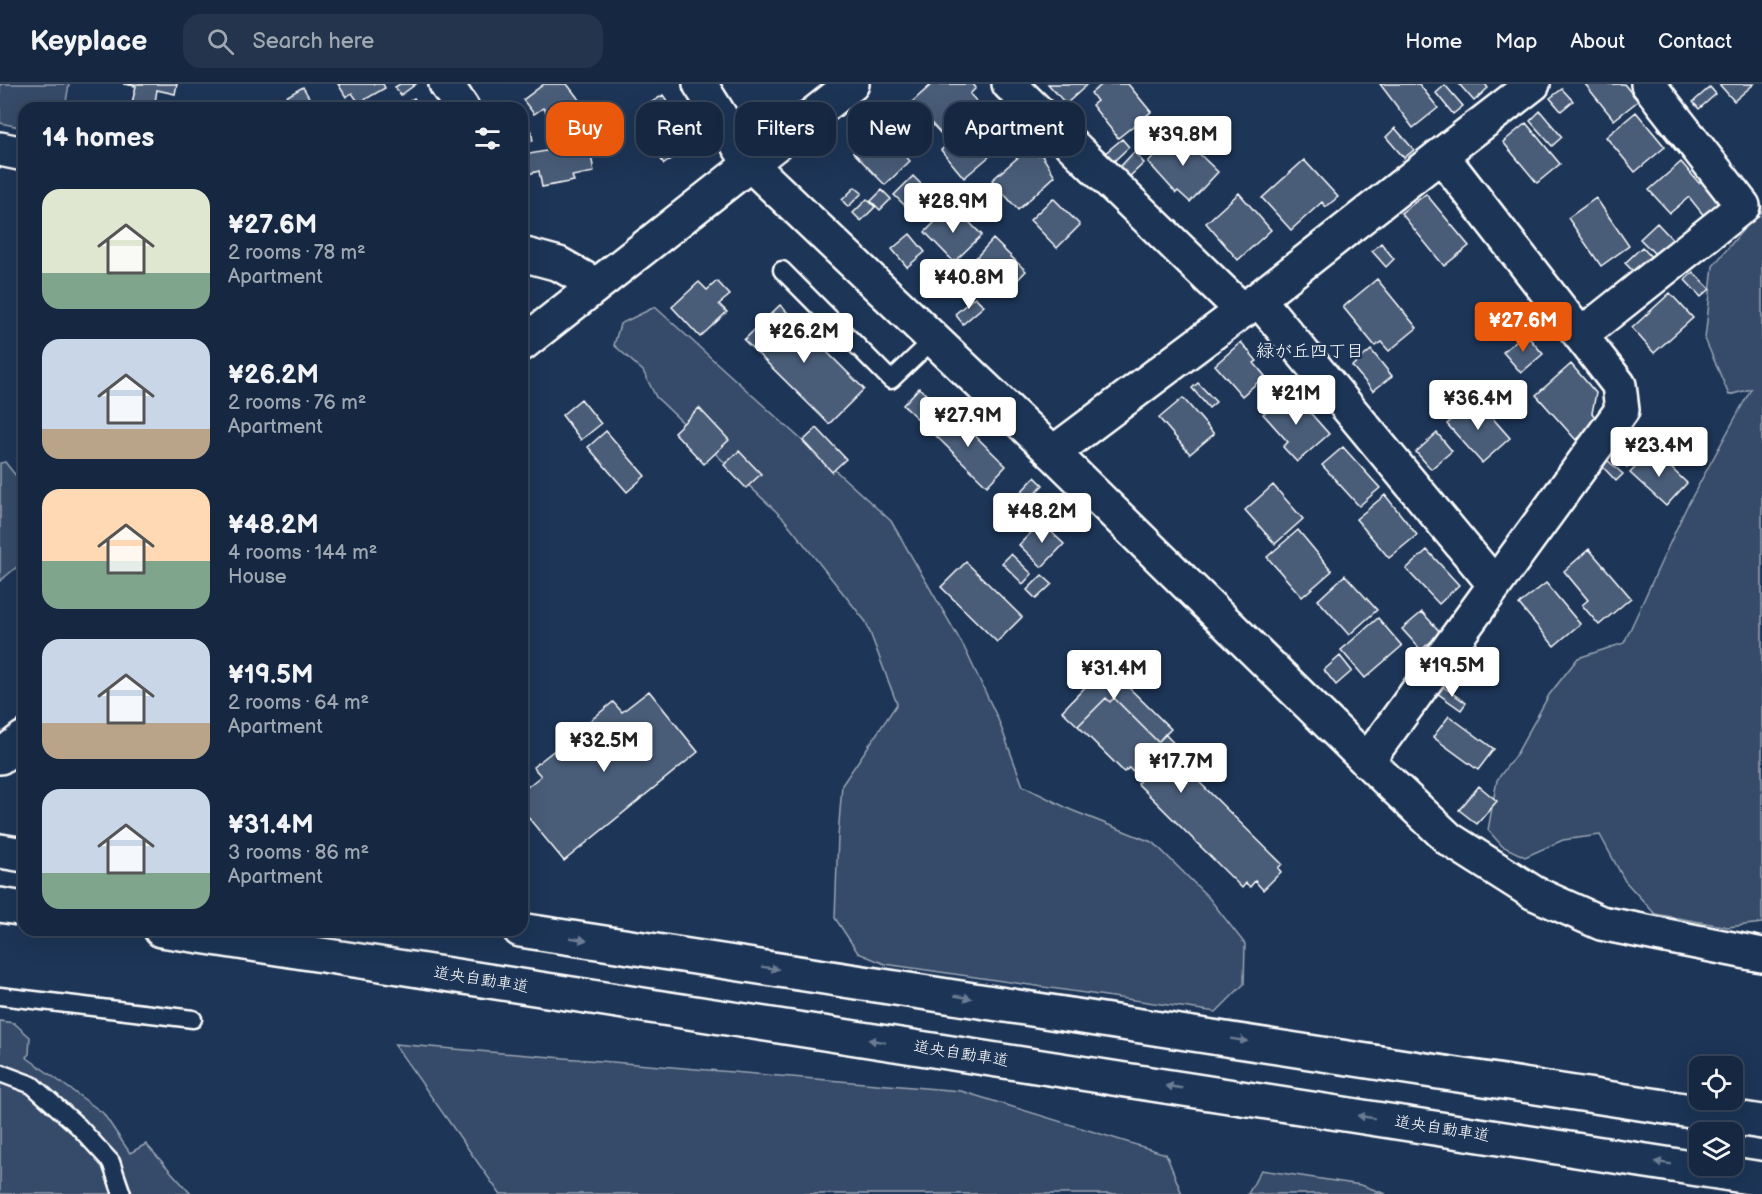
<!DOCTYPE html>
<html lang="en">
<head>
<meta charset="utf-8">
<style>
  body { margin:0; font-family:"Balsamiq Sans","Klee One",sans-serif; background:#23344c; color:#f1f3f6; height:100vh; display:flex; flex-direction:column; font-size:22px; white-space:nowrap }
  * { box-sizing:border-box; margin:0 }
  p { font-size:20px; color:#9ea6b1 }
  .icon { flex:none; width:33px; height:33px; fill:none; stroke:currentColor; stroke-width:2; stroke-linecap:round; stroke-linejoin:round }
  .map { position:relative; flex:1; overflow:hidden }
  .drawer { position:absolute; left:18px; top:18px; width:510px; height:834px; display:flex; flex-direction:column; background:#162841; border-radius:18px; box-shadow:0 6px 24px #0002,0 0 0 2px #35445a }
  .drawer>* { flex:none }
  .banner { position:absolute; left:546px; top:18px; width:570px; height:54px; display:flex; gap:12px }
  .buttons { position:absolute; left:1689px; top:972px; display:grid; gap:12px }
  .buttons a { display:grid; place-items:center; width:54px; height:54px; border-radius:12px; background:#162841; box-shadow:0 6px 24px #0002,0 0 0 2px #35445a; font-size:30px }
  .price { position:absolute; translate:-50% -51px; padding:0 14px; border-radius:6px; background:#fff; color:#222; font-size:20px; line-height:39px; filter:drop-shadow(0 2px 3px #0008) }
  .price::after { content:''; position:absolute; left:50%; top:36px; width:18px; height:14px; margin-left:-9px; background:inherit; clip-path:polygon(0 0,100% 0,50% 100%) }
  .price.current { background:#ea580c; color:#fff }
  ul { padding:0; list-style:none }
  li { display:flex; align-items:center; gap:18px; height:150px; padding:0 24px }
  li span { display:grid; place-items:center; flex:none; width:168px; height:120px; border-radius:18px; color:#555 }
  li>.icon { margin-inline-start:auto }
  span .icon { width:72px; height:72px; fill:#fffc; stroke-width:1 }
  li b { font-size:26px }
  h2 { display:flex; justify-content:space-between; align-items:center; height:72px; padding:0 24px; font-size:26px }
  .tag { padding:0 21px; border-radius:18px; background:#162841; box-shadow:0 6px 24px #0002,0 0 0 2px #35445a; font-size:21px; line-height:54px }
  .tag.current { background:#ea580c; color:#fff }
  header { display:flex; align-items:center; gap:36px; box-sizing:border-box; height:84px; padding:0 30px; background:#162841; border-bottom:2px solid #35445a }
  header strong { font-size:28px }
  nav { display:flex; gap:33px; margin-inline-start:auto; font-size:21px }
  .search { width:420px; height:54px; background:#23344c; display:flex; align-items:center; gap:15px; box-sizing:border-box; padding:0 21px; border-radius:18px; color:#9ea6b1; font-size:22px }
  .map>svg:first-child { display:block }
</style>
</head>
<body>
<header>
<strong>Keyplace</strong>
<div class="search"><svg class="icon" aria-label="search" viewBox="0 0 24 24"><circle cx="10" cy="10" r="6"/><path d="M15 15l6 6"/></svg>Search here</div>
<nav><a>Home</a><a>Map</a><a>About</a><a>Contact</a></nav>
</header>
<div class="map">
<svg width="1762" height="1110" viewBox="0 0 1762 1110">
  <rect width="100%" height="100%" fill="#1d3557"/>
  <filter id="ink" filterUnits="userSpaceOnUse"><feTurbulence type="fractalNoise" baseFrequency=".0167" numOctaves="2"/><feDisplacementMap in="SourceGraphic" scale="12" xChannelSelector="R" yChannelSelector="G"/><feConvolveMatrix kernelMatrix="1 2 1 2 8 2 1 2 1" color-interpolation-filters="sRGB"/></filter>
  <g filter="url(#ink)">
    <!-- green -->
    <path fill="#364b69" stroke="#9aa5b4" stroke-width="1.5" d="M0,0H69L65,24H24V44L0,39Z
      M1762,123V839L1728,843L1655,830L1625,797L1600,751L1563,756L1525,773L1502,762L1488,746L1497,696L1517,669L1549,611L1578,574L1624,559L1686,424L1751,305L1729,311L1705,255L1713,182Z
      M655,223L891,437L964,563L998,635L1023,702L1071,726L1154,759L1209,814L1245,860L1244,900L1216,928L885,880L858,869L835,834L838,752L842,701L897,620L866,538L784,435L656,313L643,287L614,261L620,240Z
      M5,378L24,402V477L0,497V379Z
      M0,937L14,939L30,953L29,970L26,973L103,1029L130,1069L146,1060L191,1110H0Z
      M394,960L961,1007L1166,1070L1182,1110H500Z
      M1261,1086L1361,1101L1386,1110H1248Z"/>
    <!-- building -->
    <path fill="#4a5d79" stroke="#fff" stroke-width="1.5" d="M123,0H177L175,10L157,6L154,24L132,19L136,2Z
      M338,0H383L385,4L359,19L352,9L346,13Z
      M400,0H416L401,11L395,3Z
      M544,0H567L584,22L558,43L543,24L534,30L523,16Z
      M932,0H973L976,4L970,10L979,20L943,52L912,18Z
      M1048,0H1088L1066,20Z
      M1103,0H1128L1151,28L1118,54L1092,21L1097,17L1091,9Z
      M1380,0H1419L1438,24L1413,44Z
      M1459,0H1485L1488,4L1474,17Z
      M1585,0H1624L1638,17L1614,36Z
      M1719,0H1754L1734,17Z
      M1445,1L1463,22L1453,30L1436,9Z
      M303,3L315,24H274L272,21Z
      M1710,3L1716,10L1699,25L1693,18Z
      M1562,5L1573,17L1561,27L1550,14Z
      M663,11L696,59L664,80L641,45L650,39L641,25Z
      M414,14L421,24H400Z
      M995,20L1003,30L989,41L981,32Z
      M1540,27L1562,53L1552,62L1530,37Z
      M1636,28L1665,63L1635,88L1606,53Z
      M975,37L998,65L964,94L941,66Z
      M1526,39L1560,80L1537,99L1503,58Z
      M1666,39L1684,60L1676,67L1658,45Z
      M875,40L910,77L885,101L853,68L867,54L864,50Z
      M1395,44L1414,66L1404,74L1386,53Z
      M531,46L533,57L522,59V48Z
      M1177,48L1218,88L1190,118L1178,107L1176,109L1148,78Z
      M1122,55L1129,63L1112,79L1104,70Z
      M589,59L594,88L572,92L574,97L542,103L539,87L528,90L524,71Z
      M1030,63L1038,72L1041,70L1055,92L1018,126L992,96Z
      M1134,68L1144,79L1127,95L1118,85Z
      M1304,76L1338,113L1326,123L1322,118L1291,146L1262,114Z
      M1681,78L1699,99L1703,95L1723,118L1705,133L1689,113L1670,129L1649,106Z
      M913,92L934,113L918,134L894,111Z
      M855,103L862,109L848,123L842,116Z
      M882,106L891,115L880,126L871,117Z
      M1239,109L1271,146L1238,176L1206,139Z
      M1426,110L1469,162L1444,182L1401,129Z
      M1053,114L1080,141L1057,164L1030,136Z
      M1596,114L1629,162L1601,182L1568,134Z
      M867,115L875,123L861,137L853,129Z
      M952,121L982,151L954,178L925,148Z
      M1657,139L1675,158L1658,173L1640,155Z
      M910,150L925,168L907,183L892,165Z
      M993,155L1026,187L1005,209L972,178Z
      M1381,159L1394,175L1386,183L1372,167Z
      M1642,163L1654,176L1637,191L1625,179Z
      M1693,188L1710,205L1701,213L1685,196Z
      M1377,195L1417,244L1389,267L1381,258L1375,262L1343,223Z
      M717,197L730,211L719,220L727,228L700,253L672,223L699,198L707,206Z
      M1670,209L1693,234L1654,269L1632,244Z
      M975,213L984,222L963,240L955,230Z
      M1532,220L1541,230L1525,244L1516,234Z
      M780,221L864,305L829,340L744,256Z
      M1525,249L1543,270L1521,289L1503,268Z
      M1241,258L1257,277L1254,279L1265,292L1242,312L1215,281Z
      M1371,266L1392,292L1373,307L1352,282Z
      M1571,280L1596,309L1592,329L1598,337L1576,356L1536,311Z
      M1198,299L1216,318L1209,324L1192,304Z
      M919,304L938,321L922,339L903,321Z
      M1290,306L1329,350L1297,378L1283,363L1288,358L1263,330Z
      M1183,314L1214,350L1190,370L1159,334Z
      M1475,314L1510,354L1482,379L1447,340Z
      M581,315L601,340L581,356L562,331Z
      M699,324L729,356L704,380L674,348Z
      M948,325L1006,382L987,402L929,345Z
      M817,344L846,375L832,388L803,357Z
      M606,347L645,392L627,408L588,363Z
      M1437,349L1452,367L1431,385L1416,368Z
      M1343,363L1380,404L1359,422L1322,381Z
      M1616,364L1631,378L1627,383L1611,369Z
      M1652,366L1687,399L1666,422L1630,389Z
      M739,367L761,390L746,404L724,381Z
      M1606,375L1623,390L1616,397L1601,381Z
      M1035,393L1043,401L1026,418L1018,411Z
      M1273,401L1303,435L1275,460L1245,426Z
      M1385,411L1417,451L1389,474L1356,435Z
      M1041,438L1064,460L1042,483L1019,461Z
      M1298,446L1332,487L1302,513L1267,473Z
      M1589,465L1631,514L1599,541L1582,521L1588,516L1564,487Z
      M1427,466L1459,501L1439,520L1406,485Z
      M1011,470L1032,490L1023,500L1002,479Z
      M966,478L1022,533L997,558L941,503Z
      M1042,491L1052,500L1036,515L1027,506Z
      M1345,491L1377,526L1349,551L1318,516Z
      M1546,499L1580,540L1554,562L1519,520Z
      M1422,528L1441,549L1421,566L1402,545Z
      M1378,534L1402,562L1365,594L1341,566Z
      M1340,572L1352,587L1336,601L1324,586Z
      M1108,579L1115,583L1120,595L1171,645L1158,658L1114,614L1110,618L1106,614L1078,642L1062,627L1091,597L1095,583Z
      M1442,602L1466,619L1461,626L1437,609Z
      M649,607L698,668L564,777L522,726V707L541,692L533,683L561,661L568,671L594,651L585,641L613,618L622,628Z
      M1106,614L1110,618L1114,614L1158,658L1165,650L1182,668L1175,674L1282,780L1278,784L1281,788L1263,806L1255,797L1250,803L1246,799L1242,804L1138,700L1144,688L1137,682L1132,687L1129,684L1124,688L1078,642Z
      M1449,632L1494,665L1478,686L1433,653Z
      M1479,702L1497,717L1477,740L1459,726Z"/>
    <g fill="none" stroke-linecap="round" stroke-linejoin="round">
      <!-- lane casing -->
      <g stroke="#fff" stroke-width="21">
        <path id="lane" d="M782,186L891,296L934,255
          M0,912L193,935
          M0,989L32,1001L78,1042L111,1078L122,1110"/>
      </g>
      <!-- street casing -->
      <g stroke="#fff" stroke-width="38">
        <path id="street" d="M446,0L462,24
          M700,0L750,80
          M1009,0L1243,227
          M1441,71L1533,0
          M1258,215L1495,501
          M1581,251L1743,122L1648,0
          M1053,369L1258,215L1441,71L1619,301L1622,326L1367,677"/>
      </g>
      <!-- secondary casing -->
      <g stroke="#fff" stroke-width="38">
        <path id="secondary" d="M0,65L24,70
          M750,80L1053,369L1367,677L1449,755L1534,809L1601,839L1762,871
          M522,170L559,180L596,201
          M522,260L852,0
          M0,673L24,654"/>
      </g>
      <!-- highway casing -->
      <g stroke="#fff" stroke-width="38">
        <path id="highway" d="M0,767L24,771
          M0,821L24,825
          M161,846L1762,1095
          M520,846L1762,1038"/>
      </g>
      <!-- lane -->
      <use href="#lane" stroke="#1d3557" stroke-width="16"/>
      <!-- street -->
      <use href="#street" stroke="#1d3557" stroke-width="33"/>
      <!-- secondary -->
      <use href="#secondary" stroke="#1d3557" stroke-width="33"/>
      <!-- highway -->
      <use href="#highway" stroke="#1d3557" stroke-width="33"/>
    </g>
    <!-- one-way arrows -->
    <defs><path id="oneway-solid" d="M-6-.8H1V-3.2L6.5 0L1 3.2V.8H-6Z" transform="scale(1.5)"/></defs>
    <g fill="#6c7c92">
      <use href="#oneway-solid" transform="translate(578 855) rotate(9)"/>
      <use href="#oneway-solid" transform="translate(770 884) rotate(9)"/>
      <use href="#oneway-solid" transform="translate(963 913) rotate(9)"/>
      <use href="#oneway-solid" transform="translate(1239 956) rotate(9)"/>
      <use href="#oneway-solid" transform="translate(877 957) rotate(-171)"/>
      <use href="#oneway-solid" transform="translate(1174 1003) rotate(-171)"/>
      <use href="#oneway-solid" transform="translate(1366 1033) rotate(-171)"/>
      <use href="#oneway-solid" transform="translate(1663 1079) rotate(-171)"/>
    </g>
  </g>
  <g text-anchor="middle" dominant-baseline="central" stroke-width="5" stroke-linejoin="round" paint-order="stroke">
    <!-- street labels -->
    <g font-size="16" fill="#fff" stroke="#1d3557">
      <text transform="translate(481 896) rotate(9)">道央自動車道</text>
      <text transform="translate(961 970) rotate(9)">道央自動車道</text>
      <text transform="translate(1442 1045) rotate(9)">道央自動車道</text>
    </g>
    <!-- neighbourhood labels -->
    <g font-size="18" fill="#fff" stroke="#1d3557">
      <text x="1310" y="267">緑が丘四丁目</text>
    </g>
  </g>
</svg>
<div class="buttons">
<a><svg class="icon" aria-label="locate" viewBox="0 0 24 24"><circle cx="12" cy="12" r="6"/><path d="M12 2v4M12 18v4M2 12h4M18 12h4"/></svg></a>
<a><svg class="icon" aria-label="layers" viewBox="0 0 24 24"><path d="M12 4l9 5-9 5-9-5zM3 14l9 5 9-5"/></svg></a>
</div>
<b class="price" style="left:1183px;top:83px">¥39.8M</b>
<b class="price" style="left:953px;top:150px">¥28.9M</b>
<b class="price" style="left:969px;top:226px">¥40.8M</b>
<b class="price current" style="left:1523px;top:269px">¥27.6M</b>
<b class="price" style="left:804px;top:280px">¥26.2M</b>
<b class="price" style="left:1296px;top:342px">¥21M</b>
<b class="price" style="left:1478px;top:347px">¥36.4M</b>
<b class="price" style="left:968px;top:364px">¥27.9M</b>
<b class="price" style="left:1659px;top:394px">¥23.4M</b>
<b class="price" style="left:1042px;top:460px">¥48.2M</b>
<b class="price" style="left:1452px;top:614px">¥19.5M</b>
<b class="price" style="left:1114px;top:617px">¥31.4M</b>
<b class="price" style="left:604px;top:689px">¥32.5M</b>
<b class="price" style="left:1181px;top:710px">¥17.7M</b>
<div class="banner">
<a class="tag current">Buy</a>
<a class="tag">Rent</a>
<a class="tag">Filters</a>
<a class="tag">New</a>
<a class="tag">Apartment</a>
</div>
<section class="drawer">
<h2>14 homes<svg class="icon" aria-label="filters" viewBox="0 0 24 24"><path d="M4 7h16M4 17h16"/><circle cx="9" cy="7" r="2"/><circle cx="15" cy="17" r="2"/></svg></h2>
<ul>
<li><span style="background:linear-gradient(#dfe7d0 70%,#7fa58c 0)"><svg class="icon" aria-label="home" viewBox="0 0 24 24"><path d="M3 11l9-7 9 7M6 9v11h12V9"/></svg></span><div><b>¥27.6M</b><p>2 rooms · 78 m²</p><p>Apartment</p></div></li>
<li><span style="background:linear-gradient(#c9d6e8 75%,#b9a48a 0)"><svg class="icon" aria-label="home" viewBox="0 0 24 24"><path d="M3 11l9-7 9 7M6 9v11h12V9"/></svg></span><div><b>¥26.2M</b><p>2 rooms · 76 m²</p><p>Apartment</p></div></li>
<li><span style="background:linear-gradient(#ffd9b3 60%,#7fa58c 0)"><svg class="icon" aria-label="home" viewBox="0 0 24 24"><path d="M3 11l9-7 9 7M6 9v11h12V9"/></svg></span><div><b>¥48.2M</b><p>4 rooms · 144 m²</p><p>House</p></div></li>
<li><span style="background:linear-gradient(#c9d6e8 70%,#b9a48a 0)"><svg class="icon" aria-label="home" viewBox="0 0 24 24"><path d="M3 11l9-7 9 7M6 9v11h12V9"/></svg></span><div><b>¥19.5M</b><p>2 rooms · 64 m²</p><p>Apartment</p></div></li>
<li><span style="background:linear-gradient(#c9d6e8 70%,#7fa58c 0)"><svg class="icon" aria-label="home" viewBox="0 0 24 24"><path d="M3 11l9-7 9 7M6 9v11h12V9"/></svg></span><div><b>¥31.4M</b><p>3 rooms · 86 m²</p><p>Apartment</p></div></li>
</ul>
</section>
</div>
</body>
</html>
